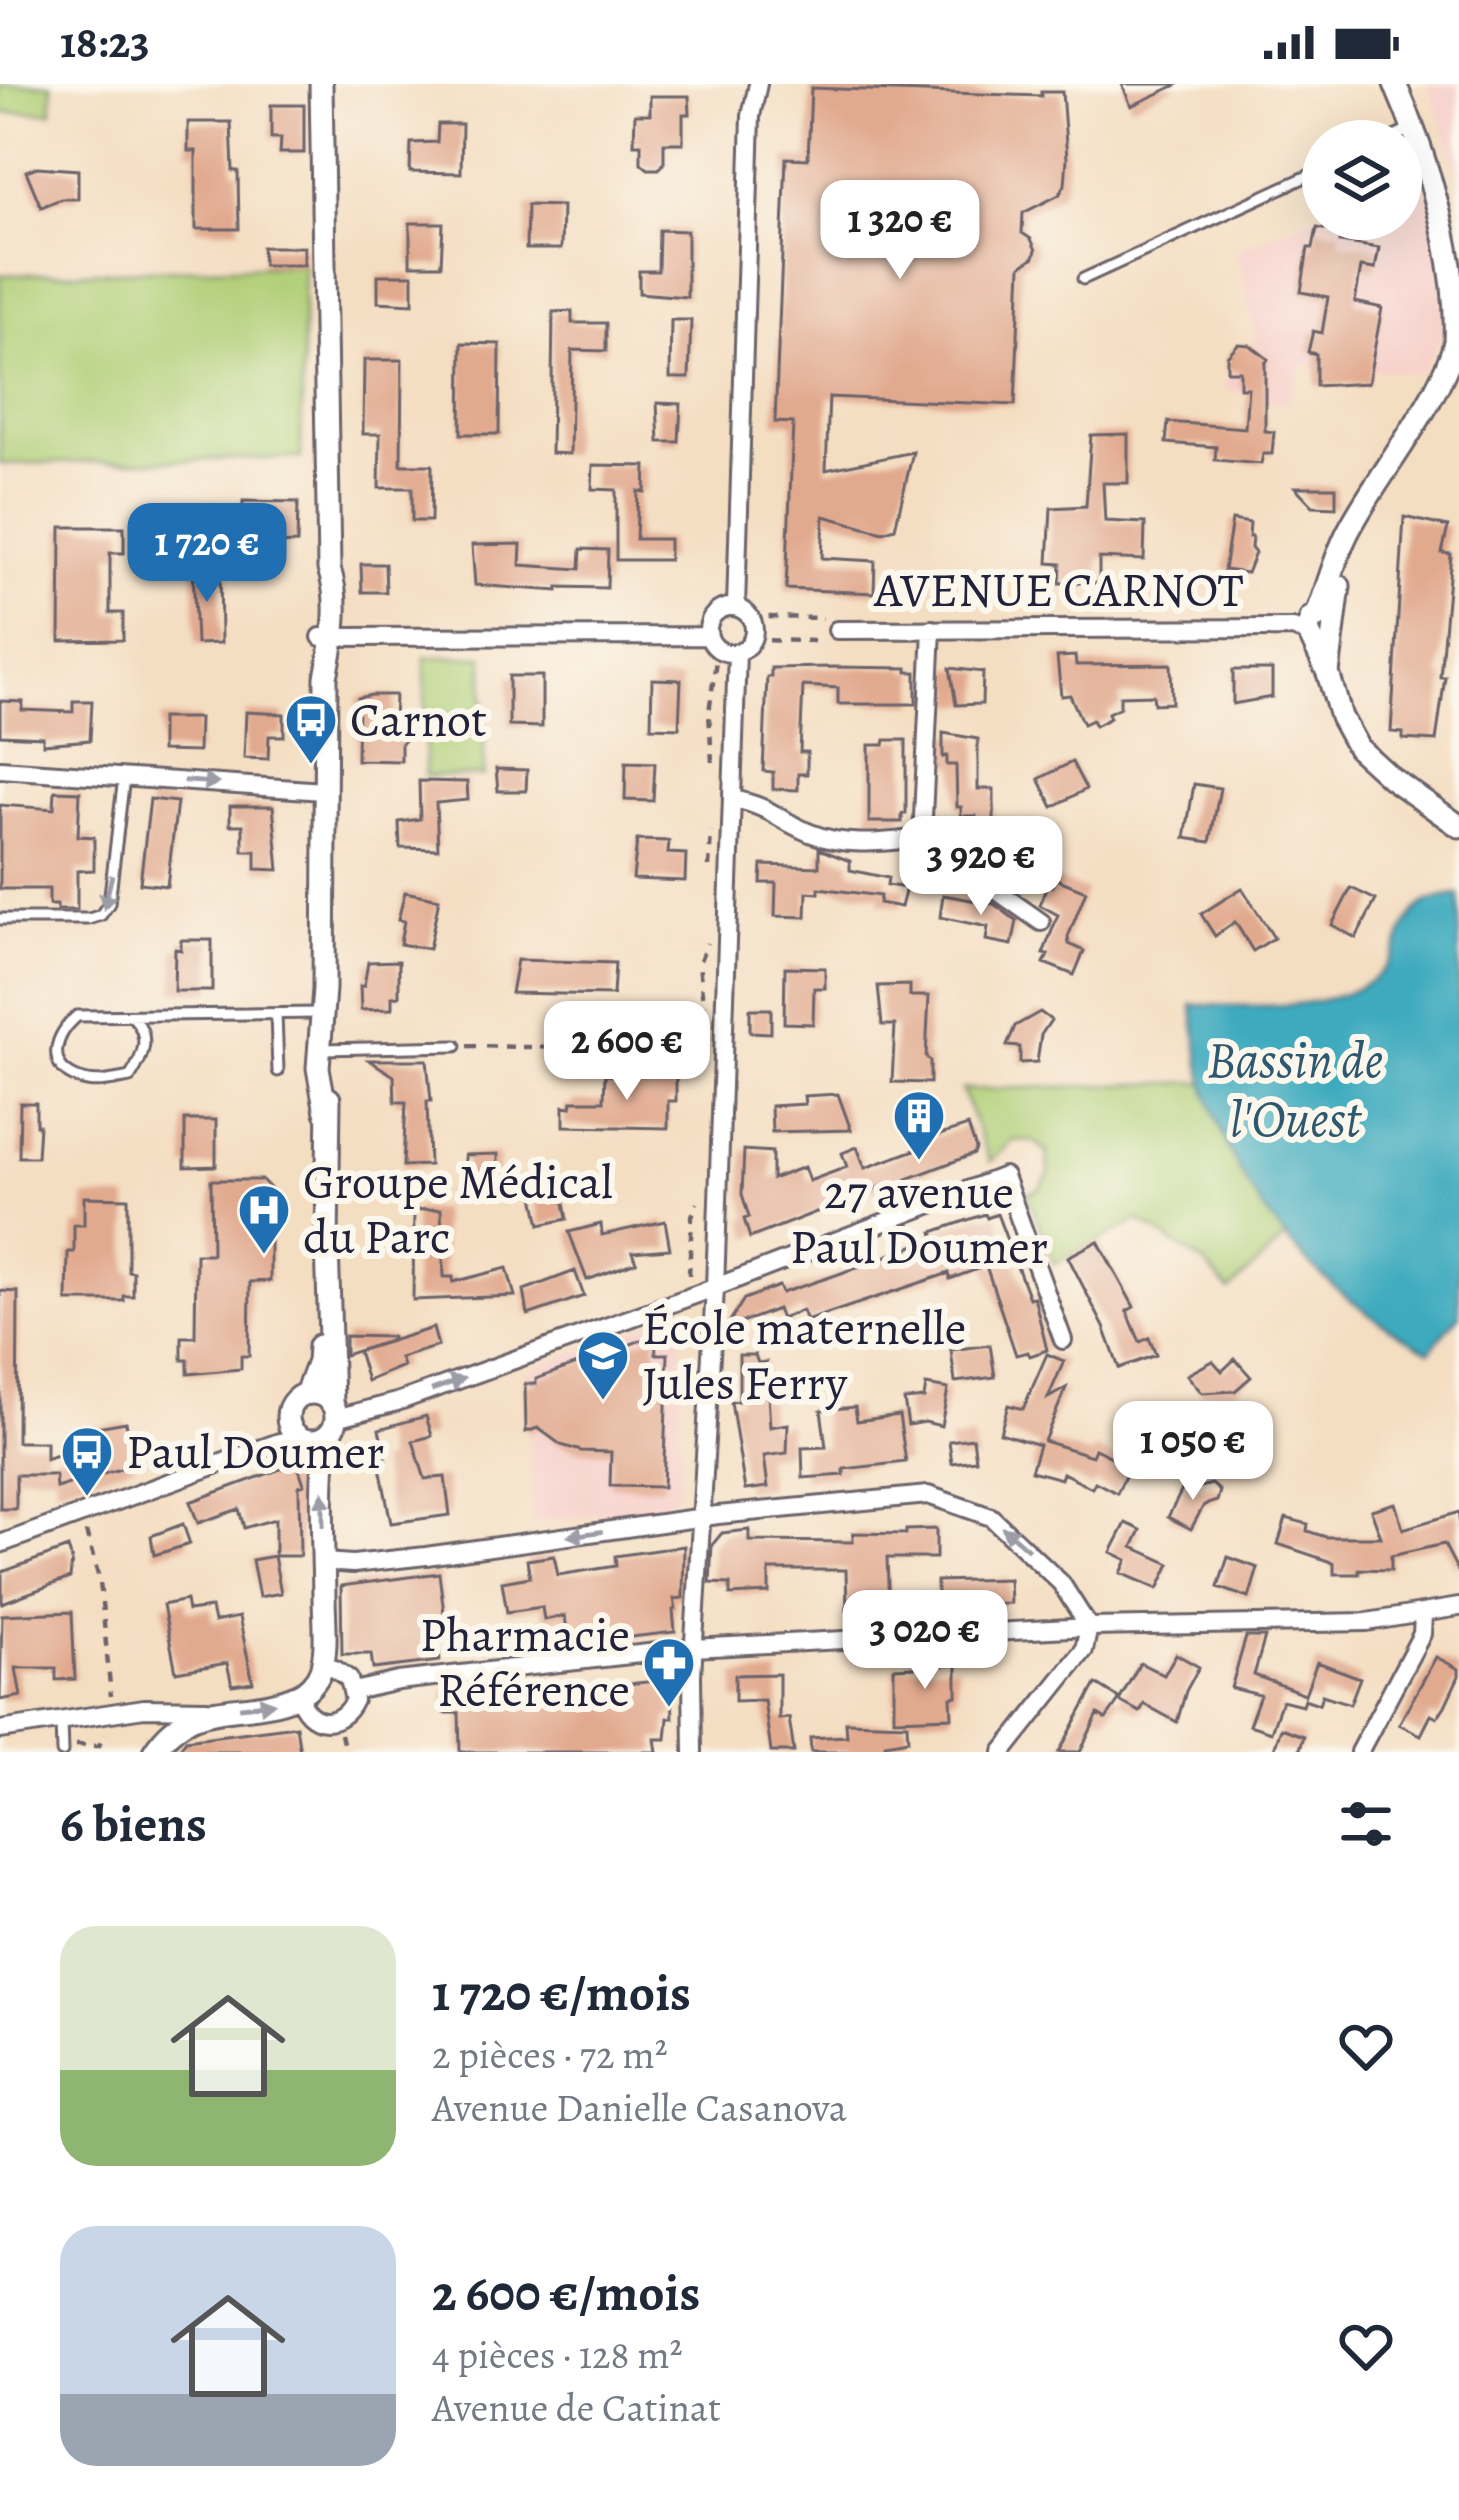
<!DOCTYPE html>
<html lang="fr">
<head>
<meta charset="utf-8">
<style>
  body { margin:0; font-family:Alegreya,serif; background:#f6f6f7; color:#1f2937; height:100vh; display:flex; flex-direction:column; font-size:45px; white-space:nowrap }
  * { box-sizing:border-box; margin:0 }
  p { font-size:39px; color:#747a83 }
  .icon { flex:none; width:66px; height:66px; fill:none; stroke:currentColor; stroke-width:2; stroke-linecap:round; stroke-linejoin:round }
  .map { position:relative; height:1668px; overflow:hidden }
  .panel { display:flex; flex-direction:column; background:#fff; flex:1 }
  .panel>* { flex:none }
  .buttons { position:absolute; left:1302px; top:36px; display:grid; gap:24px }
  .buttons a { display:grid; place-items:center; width:120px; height:120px; border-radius:50%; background:#fff; box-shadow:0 12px 48px #0002; font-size:60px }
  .price { position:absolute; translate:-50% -102px; padding:0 27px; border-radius:24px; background:#fff; color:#222; font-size:39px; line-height:78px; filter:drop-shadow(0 3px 6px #0008) }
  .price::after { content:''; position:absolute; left:50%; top:72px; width:36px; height:27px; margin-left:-18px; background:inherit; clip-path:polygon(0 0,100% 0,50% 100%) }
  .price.current { background:#1f6fb2; color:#fff }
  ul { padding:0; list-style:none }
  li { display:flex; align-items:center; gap:36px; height:300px; padding:0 60px }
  li span { display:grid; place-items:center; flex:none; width:336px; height:240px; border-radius:36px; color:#555 }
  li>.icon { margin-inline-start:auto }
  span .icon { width:144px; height:144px; fill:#fffc; stroke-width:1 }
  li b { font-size:51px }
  h2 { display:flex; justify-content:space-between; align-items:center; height:144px; padding:0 60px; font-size:51px }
  .status { display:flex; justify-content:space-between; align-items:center; height:84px; padding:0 60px; background:#fff; direction:ltr }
  .status svg { height:33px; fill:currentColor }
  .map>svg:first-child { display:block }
</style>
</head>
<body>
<div class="status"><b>18:23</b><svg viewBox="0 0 49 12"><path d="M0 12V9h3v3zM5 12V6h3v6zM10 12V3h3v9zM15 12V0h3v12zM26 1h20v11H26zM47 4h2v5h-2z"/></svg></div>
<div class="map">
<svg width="1459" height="1668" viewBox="0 0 1459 1668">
  <rect width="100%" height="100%" fill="#fbf7ec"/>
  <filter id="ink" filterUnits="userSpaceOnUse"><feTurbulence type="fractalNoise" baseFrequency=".00833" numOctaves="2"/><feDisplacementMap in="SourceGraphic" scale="24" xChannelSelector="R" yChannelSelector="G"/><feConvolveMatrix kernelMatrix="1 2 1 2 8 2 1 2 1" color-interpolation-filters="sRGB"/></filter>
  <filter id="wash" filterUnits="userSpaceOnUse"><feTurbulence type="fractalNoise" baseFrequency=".004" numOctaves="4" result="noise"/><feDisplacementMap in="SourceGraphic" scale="48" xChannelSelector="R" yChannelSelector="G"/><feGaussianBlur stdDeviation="2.7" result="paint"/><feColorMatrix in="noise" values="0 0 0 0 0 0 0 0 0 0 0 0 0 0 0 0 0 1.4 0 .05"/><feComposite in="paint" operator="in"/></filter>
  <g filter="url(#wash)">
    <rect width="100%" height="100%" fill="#f4dec2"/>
    <!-- built -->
    <path fill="#f7d0cb" d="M1428,0H1459V91L1430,5Z
      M1421,88L1455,226L1421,289L1302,281L1287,322L1222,303L1255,255L1237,166L1323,129V135H1401V96Z
      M666,1233L681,1246L679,1405L665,1421L532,1438L525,1287Z"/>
    <!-- green -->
    <path fill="#afce75" stroke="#687858" stroke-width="3" d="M0,0H52V28L0,29Z
      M304,181L301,374L0,380V191Z
      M425,573H484V692H425Z
      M1204,998L1238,1080L1285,1154L1229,1207L1205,1180L1139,1136L1054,1180L1027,1109L1038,1106L1049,1091L1047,1068L1034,1057L1014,1056L990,1078L962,1006Z"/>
    <!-- water -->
    <path fill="#3eaabe" stroke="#30667c" stroke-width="3" d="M1459,811V1232L1429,1267C1320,1207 1241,1126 1206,1004C1198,978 1197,948 1192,921C1246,921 1328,929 1373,895C1415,863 1389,816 1459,811Z"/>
    <g id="blocks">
      <!-- building -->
      <path fill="#e1a98e" d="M1122,0H1179L1131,22Z
        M811,4L1041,12V8H1062L1067,74L1065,101L1059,111L1023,129L1022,149L1031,155L1036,166L1034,173L1021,182L1015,321L829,313L826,386L913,368L895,444L883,448L824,432L822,474L875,477L874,509L786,505L793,339L775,338L786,74L808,75Z
        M650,12H689L690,30H683V59H664V79L659,85H648L641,79V60H634L635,30H650Z
        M271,21H304V69H280L281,54H271Z
        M188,38H231L233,87H238L239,145H196V67H188Z
        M438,40H462L461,89L410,88L411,59L437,58Z
        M37,83L78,86V115H61L41,123L26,87Z
        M527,121L562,122L561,165H526Z
        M410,139H443L441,181H410Z
        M1317,144L1341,148L1340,158L1379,164L1375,185L1361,183L1355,218L1382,224L1368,299L1316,302V270L1308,268L1313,247L1322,249L1328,213L1301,208L1308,164H1313Z
        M659,146L687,147V213L639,209V187H658Z
        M262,163H304V181H263Z
        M378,191H413V220L378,218Z
        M572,227V239H606V267L572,266L570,370L551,369L553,228Z
        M671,236H691L689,294H670Z
        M462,259L500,260L499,350H461Z
        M1238,260L1250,261L1268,275L1265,280V347L1274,348L1272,370H1263L1261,380L1215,376L1216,363L1166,359L1168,338L1245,344L1248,304H1240V287H1227V272Z
        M364,276H402L401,381H432L431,437H412V404H379L380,350H363Z
        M657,319L681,320L679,358H659Z
        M1128,350V399H1103L1105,437L1145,439L1144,476L1099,474V499H1060L1061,480L1048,479L1051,424L1086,422L1091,351Z
        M593,381L646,382L645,408L638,407L636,455H669V476H616V406L592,405Z
        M1295,403H1336V423L1313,422Z
        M243,417L298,418L297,459L271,460V449H242Z
        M1404,433L1448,443L1442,469L1451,470L1440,593H1445L1436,657L1403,655V649L1391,648Z
        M1232,436L1250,439L1249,453H1252L1251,464L1255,469L1247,489L1224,486Z
        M61,443H124V469H110V529H123V556L60,557Z
        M521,460L520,481L580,485L581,465L608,466L607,504L558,503V507L475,501L472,461Z
        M361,480H385L386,508H362Z
        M220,482L221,559L196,560L193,483Z
        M1075,572L1076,581L1171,580L1172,619L1154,620L1153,611L1120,612V623L1108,629L1110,634L1095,642L1092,636L1083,640L1070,611L1061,612L1057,573Z
        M832,583L907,584V588H916V620H838V604L803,602L800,668H807V690H798V706L773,705V688L763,687L767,593H771V584Z
        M950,584L983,588L982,620L956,621Z
        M1233,586H1272V613L1233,620Z
        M509,592H542V643L509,642Z
        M652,595L681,596L679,644L651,643Z
        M371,611H395L394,639L408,653L401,659V677L357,676L358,614Z
        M0,617L23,618L22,626L73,628V617H92L90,656L43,660V653L0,651Z
        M246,628L284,630V652H269L268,675L244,674Z
        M161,634H199L198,668L161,667Z
        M943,649L978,655V705H994V750H1019V772H1010V789L993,788L975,776L976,732H961V723H957L956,681H947V672L943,673Z
        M885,656H906V730H902V738H869V661H884Z
        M626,678L655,679L653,717L625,716Z
        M1072,678L1086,705L1053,723L1039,695Z
        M496,685L527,686L526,707H498Z
        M419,697L467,698L468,716L436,719L438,765L400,764L399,738L420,735Z
        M1194,700L1220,704L1210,758L1185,754Z
        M55,707L80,708L78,752L94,753V786L77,787V826H57V821H49V805H0V721L54,725Z
        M150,715L177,718L167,802L140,799Z
        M230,722H273L279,786L256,785V767H243V741H230Z
        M637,756L669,757L668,769L686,770L685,797L633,795Z
        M819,765L850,777V786L888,794L887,801L906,804L901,823L879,819L880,812L819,804V809L807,808L806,833L775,832L776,799H761L762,781L819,783Z
        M1056,795L1086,807L1068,853L1069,860L1084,867L1074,891L1044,879L1048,871L1043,870L1058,831L1040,821L1047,800L1052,802Z
        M1242,804L1274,854L1253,867L1235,838L1215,852L1201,830Z
        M1351,804L1376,816L1356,854L1332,841Z
        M405,808L439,815L429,865L400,860L404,837L398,836Z
        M943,811L994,820L1017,837L1012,861L986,856L988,843L940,833Z
        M181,856H212V907H174L175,865L181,866Z
        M517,876L615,879L613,911L511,909Z
        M399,877V912L392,913V925L361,926L360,902H364L368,878Z
        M785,883L825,884V904H814L813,940L784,939Z
        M910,901V912H929L926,973L930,977V999L892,998L895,941H882L878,902Z
        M750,925H771V949L750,948Z
        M1040,928L1051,936L1041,951L1037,978L1020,979V963L1007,962L1015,942Z
        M369,976H427L431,1017H427L429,1081L403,1082L406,1018H395L394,992Z
        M605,991H676V1017H668V1044L564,1042V1022L571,1023L572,1017H604Z
        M838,1010L851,1046L772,1048L771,1022L805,1020L804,1012Z
        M20,1019H36V1041H39L37,1073H19Z
        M185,1036H216V1082L185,1083Z
        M968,1042L976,1065L974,1070L907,1095L910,1102L888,1110L885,1101L750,1154L744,1135L749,1133L742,1110L744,1066L772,1068V1095L804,1083L809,1097L847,1083L842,1069L857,1063L865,1084L926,1062L924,1056Z
        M498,1070V1092L486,1093V1106L465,1107V1071Z
        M559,1092L567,1135L540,1141L531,1098Z
        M211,1096H262L270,1104V1197L250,1198L249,1272H241V1285L188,1290V1276H182V1253H195L196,1170H212Z
        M84,1113L128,1114V1187L133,1188V1212H124V1217H67L68,1168H74V1141H84Z
        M441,1125L444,1193H453V1198L507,1184L515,1212L413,1216L414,1126Z
        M985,1130L987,1134L997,1130L1029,1214L1034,1213L1047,1266L1030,1272L1028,1268L1016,1271L986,1182L950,1195L949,1189L806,1237L802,1226L781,1235L777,1225L725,1245L744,1215L779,1202L782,1209L836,1191L935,1154L933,1148Z
        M665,1137L670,1165L632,1168L636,1178L587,1196L569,1148L601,1140L602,1151Z
        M1098,1157L1134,1223L1127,1227L1140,1258L1149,1254L1156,1271L1119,1284L1104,1243L1068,1173Z
        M575,1187L584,1212L528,1231L524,1206Z
        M0,1207L18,1208L17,1358H46V1375L93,1357L91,1344L126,1338L134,1381L56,1404L55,1391H16V1425H0Z
        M433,1244L438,1262L400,1274L403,1282L367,1297L358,1267Z
        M655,1251L656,1270H668L663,1403L610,1402L611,1368L581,1367L561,1361L538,1344L526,1348L525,1300H536V1295Z
        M345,1252L392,1253V1256L345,1271Z
        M990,1261L995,1293L955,1298L951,1266Z
        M1047,1270L1064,1277L1048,1314L1066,1304L1044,1357L1092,1372L1095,1365L1130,1382L1117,1409L1095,1398L1092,1404L1063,1389L1061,1395L1031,1387L1039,1361L1000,1349L1008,1321L1023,1325Z
        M739,1271H755L758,1279L766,1278L770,1343L788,1340L787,1369L764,1372L768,1403L745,1406L731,1318L739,1317Z
        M1235,1275L1251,1293L1235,1307L1202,1309L1187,1291L1213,1277L1222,1287Z
        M926,1301L948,1305L941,1342L925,1338L908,1341L904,1316L924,1314Z
        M855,1323L857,1337L899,1331L906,1378L844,1385V1391L803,1394L802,1364L826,1363L821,1326Z
        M426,1332L432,1352L413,1357L425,1395L445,1393L450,1431L391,1439L379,1378L386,1376L379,1345Z
        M973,1354L976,1376L952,1379L949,1357Z
        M297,1379L304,1400L299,1402L300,1472H275V1435L244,1444L239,1425L198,1439L190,1418Z
        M1186,1398L1197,1404L1212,1400L1220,1407L1217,1417L1204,1421L1191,1445L1168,1433Z
        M1395,1419L1403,1445L1459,1428V1489L1444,1460L1391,1472V1486L1359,1485V1490H1334V1480L1329,1477L1278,1460L1286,1434L1308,1440L1307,1447L1326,1453H1381L1371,1426Z
        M1126,1439L1141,1446L1133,1463L1170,1480L1158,1505L1121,1489L1127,1476L1111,1468Z
        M183,1440L190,1460L154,1471L151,1452Z
        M936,1445V1474H887L889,1525L847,1527L846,1486H769V1509L730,1511V1500L710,1499L712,1461L722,1449L749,1446V1457L853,1458V1449L906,1450V1446Z
        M684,1462L683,1514L674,1515L676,1525L673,1526L675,1548L569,1560L565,1532L544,1536L542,1523L507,1528L502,1498L530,1493L527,1476L554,1472L558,1491L616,1482L615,1472Z
        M68,1464L72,1476L70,1494L2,1519V1488Z
        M274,1472L281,1509L259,1513L252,1476Z
        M1228,1473L1258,1484L1249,1514L1218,1503Z
        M439,1489L447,1553H437L440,1577L373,1585L371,1570H342L341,1502Z
        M1009,1495L1010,1519L937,1522V1497Z
        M186,1516L188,1527L211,1524L214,1538L239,1533L253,1598L232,1601L227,1579L176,1588L163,1521Z
        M72,1528L75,1595L56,1596V1584H16L21,1612L0,1616L2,1531Z
        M1246,1553H1265L1254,1591L1305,1610L1304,1613L1317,1578L1360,1594L1350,1620L1322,1611L1319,1620L1304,1615L1302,1621L1282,1616L1271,1648L1249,1641L1260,1611L1231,1604Z
        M1176,1570L1199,1583L1186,1607L1177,1638L1144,1620L1140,1628L1119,1617L1140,1579L1164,1591Z
        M1436,1573L1459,1585V1592L1445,1622L1437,1634L1431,1631L1421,1651L1399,1640Z
        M957,1581V1612L951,1613L952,1633L894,1635V1584Z
        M779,1590V1635L789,1634L794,1668H771L764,1616L735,1617V1591Z
        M657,1597L672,1611L673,1634H668L666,1655H655L657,1668H460L459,1629H445L444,1605L493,1599L494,1613Z
        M1096,1600L1120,1615L1106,1635L1098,1630L1080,1668H1059Z
        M846,1638L907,1640L908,1656L885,1660V1668H811L810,1654L847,1652Z
        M296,1642L300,1668H177L186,1656Z
        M1281,1644L1304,1652L1299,1668H1273Z"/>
    </g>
  </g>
  <g filter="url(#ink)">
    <use href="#blocks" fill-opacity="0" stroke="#6c646a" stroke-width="3"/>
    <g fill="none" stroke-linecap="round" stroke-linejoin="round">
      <!-- service casing -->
      <g stroke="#6c646a" stroke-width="15">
        <path id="service" d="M1385,57L1414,44
          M1083,195L1323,85
          M0,835H89L101,831L109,819L124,693
          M276,930L278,987
          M133,933C152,953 143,973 130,993C114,996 95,1001 80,995C44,983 55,951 77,932L320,929
          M323,965L456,962
          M61,1638L62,1668"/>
      </g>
      <!-- minor casing -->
      <g stroke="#6c646a" stroke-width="22">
        <path id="minor" d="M736,523L751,32L758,0
          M708 546a23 23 0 1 1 46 0a23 23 0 1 1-46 0Z
          M837,546L1293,544L1310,551
          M321,553L709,552
          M0,685L324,707
          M733,715C772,723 778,736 810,749C847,764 884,758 922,754L932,545
          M922,754L1041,838
          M336,1334L397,1318L703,1208L1004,1092L1063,1256
          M0,1460L279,1358L300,1354
          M323,1478L353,1480L426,1472L718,1431L928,1411L991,1433L1061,1499L1089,1543
          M354,1607L398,1597L693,1564L1089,1543L1367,1538L1459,1523
          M299,1612C308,1643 340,1646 354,1616L349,1595L335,1585L322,1582
          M0,1646L144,1624L207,1625
          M693,1668L692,1591L715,1204L737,568
          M1003,1668L1084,1566L1089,1543
          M1359,1668L1422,1550L1423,1532"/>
      </g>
      <!-- tertiary casing -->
      <g stroke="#6c646a" stroke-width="27">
        <path id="tertiary" d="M321,0L329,485C341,518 333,559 326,593L324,905L318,984L326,1028
          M1317,530C1329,501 1335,471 1350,444C1378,391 1442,313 1455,258C1459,177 1427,73 1395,0
          M1326,530L1311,534L1308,547L1328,589L1341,633L1358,664L1391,694L1459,742
          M1328,589L1339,502
          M329,1015L327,1160L332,1319
          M288 1333a24 24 0 1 1 48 0a24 24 0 1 1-48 0Z
          M306,1310L318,1278L319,1262
          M154,1668C192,1610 242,1635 296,1612C307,1608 317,1597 321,1586C328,1564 324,1535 324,1512C323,1459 320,1405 326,1353"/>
      </g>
      <!-- path -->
      <path stroke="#6c646a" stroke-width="4.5" stroke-dasharray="9 9" stroke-linecap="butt" d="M751,536L762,533L823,534
        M751,556L822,557
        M712,678L709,629L716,576
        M709,783L711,747
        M704,930L699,879L707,859
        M468,962L703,966
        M689,1191L692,1132L697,1119
        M86,1448L100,1498L111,1612
        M341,1650L345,1668
        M76,1661L99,1662L104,1650"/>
      <!-- service -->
      <use href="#service" stroke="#fff" stroke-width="9"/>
      <!-- minor -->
      <use href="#minor" stroke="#fff" stroke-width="16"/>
      <!-- tertiary -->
      <use href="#tertiary" stroke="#fff" stroke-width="21"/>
    </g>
    <!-- one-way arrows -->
    <defs><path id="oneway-solid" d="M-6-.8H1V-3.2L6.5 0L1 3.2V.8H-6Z" transform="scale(3)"/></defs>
    <g fill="#9c9ca7">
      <use href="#oneway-solid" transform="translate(201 698) rotate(4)"/>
      <use href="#oneway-solid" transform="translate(108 808) rotate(103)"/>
      <use href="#oneway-solid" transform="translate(448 1300) rotate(-20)"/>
      <use href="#oneway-solid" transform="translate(323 1425) rotate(-90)"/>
      <use href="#oneway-solid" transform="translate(585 1450) rotate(172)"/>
      <use href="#oneway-solid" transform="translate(1015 1454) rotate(-139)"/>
      <use href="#oneway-solid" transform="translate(257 1621) rotate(-7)"/>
    </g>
  </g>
  <!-- icons -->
  <defs>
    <g id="bus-pin" transform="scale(2.7)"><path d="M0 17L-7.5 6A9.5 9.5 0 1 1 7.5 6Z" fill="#1f6fb2" stroke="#fbf7ec"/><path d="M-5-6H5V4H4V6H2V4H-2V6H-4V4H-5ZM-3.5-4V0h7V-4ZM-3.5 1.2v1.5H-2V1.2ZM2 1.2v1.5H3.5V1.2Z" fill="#fff"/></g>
    <g id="building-pin" transform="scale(2.7)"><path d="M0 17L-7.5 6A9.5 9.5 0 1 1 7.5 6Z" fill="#1f6fb2" stroke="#fbf7ec"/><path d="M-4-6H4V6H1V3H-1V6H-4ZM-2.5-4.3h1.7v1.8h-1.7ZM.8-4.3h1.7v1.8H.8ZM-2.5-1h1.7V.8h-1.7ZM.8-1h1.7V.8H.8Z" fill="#fff"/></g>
    <g id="hospital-pin" transform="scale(2.7)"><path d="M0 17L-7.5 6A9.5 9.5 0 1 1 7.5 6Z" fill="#1f6fb2" stroke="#fbf7ec"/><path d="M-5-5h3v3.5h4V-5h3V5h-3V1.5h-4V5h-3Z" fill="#fff"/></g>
    <g id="school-pin" transform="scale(2.7)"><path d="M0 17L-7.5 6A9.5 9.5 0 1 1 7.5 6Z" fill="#1f6fb2" stroke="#fbf7ec"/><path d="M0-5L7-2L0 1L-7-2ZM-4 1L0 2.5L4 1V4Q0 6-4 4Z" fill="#fff"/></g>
    <g id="pharmacy-pin" transform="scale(2.7)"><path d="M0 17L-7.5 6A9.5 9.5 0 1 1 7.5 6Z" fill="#1f6fb2" stroke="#fbf7ec"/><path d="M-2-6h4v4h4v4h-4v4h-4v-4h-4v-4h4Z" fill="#fff"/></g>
  </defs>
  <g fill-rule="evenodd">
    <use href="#bus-pin" x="311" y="636"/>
    <use href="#building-pin" x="919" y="1032"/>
    <use href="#hospital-pin" x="264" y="1126"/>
    <use href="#school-pin" x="603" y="1272"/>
    <use href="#bus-pin" x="87" y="1368"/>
    <use href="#pharmacy-pin" x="669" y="1579"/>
  </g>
  <g text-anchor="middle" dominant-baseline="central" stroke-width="12" stroke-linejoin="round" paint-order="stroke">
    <!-- street labels -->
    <g font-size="48" fill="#22223b" stroke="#fbf7ec">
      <text x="1059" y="506">AVENUE CARNOT</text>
    </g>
    <!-- poi labels -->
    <g font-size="48" fill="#22223b" stroke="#fbf7ec" text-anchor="start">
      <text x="350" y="636">Carnot</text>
      <text x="303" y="1098">Groupe Médical<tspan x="303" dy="55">du Parc</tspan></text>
      <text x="919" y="1108" text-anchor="middle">27 avenue<tspan x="919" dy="55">Paul Doumer</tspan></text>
      <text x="642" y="1244">École maternelle<tspan x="642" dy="55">Jules Ferry</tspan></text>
      <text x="126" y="1368">Paul Doumer</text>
      <text x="630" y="1551" text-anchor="end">Pharmacie<tspan x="630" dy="55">Référence</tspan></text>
    </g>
    <!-- water labels -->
    <g font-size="51" font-style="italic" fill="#2d586f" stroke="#fbf7ec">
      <text x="1295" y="976">Bassin de<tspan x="1295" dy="59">l'Ouest</tspan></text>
    </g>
  </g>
</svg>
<div class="buttons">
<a><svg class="icon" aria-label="layers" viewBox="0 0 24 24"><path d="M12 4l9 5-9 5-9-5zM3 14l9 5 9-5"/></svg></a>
</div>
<b class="price" style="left:900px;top:198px">1 320 €</b>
<b class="price current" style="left:207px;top:521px">1 720 €</b>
<b class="price" style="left:981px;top:834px">3 920 €</b>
<b class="price" style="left:627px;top:1019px">2 600 €</b>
<b class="price" style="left:1193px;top:1419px">1 050 €</b>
<b class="price" style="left:925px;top:1608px">3 020 €</b>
</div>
<section class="panel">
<h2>6 biens<svg class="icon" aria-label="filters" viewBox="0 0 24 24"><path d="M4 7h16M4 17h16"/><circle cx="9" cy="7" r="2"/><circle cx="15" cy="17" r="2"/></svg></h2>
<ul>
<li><span style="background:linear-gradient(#dfe7d0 60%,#8fb573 0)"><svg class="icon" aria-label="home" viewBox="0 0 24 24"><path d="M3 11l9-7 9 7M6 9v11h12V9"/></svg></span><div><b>1 720 €/mois</b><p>2 pièces · 72 m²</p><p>Avenue Danielle Casanova</p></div><svg class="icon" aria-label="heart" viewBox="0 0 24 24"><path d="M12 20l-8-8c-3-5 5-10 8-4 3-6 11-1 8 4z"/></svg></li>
<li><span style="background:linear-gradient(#c9d6e8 70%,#9aa5b1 0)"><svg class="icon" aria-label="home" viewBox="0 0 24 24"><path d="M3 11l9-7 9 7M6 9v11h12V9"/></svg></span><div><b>2 600 €/mois</b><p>4 pièces · 128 m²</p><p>Avenue de Catinat</p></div><svg class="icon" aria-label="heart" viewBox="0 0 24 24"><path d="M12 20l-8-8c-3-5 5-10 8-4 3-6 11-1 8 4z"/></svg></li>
</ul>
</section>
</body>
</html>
